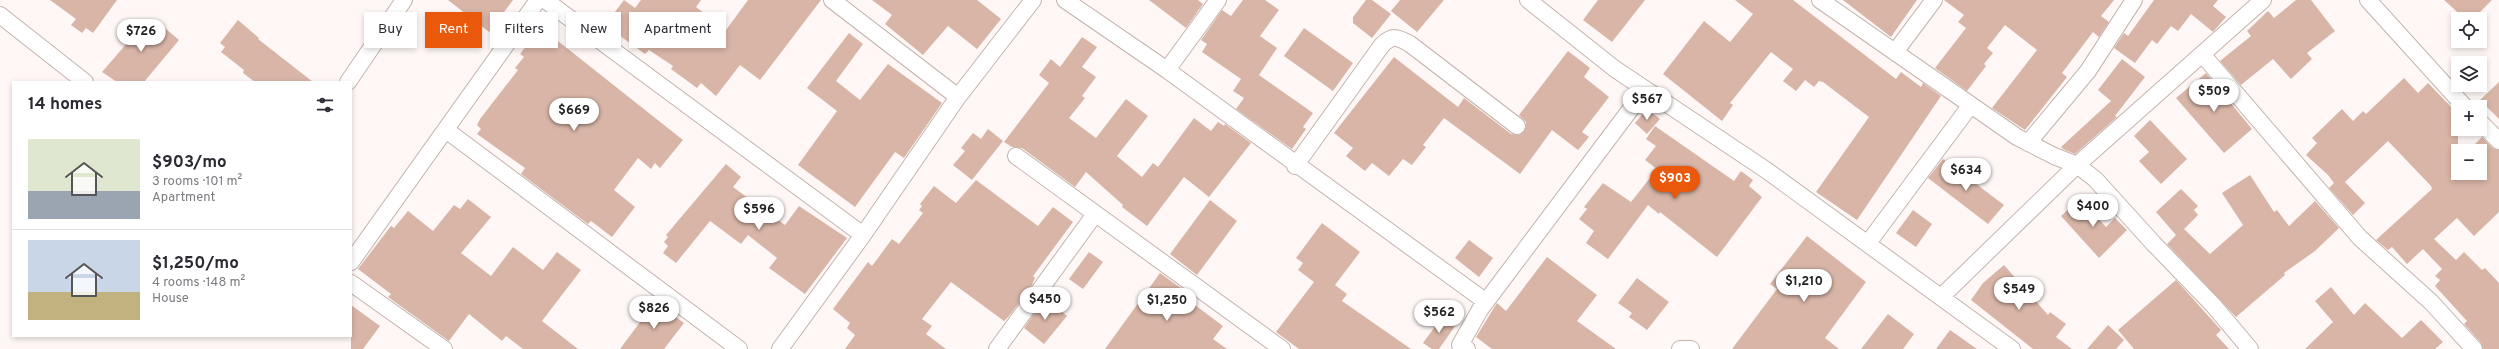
<!DOCTYPE html>
<html lang="en">
<head>
<meta charset="utf-8">
<style>
  body { margin:0; font-family:Overpass,sans-serif; background:#f7f7f7; color:#2b2b33; height:100vh; display:flex; flex-direction:column; font-size:15px; white-space:nowrap }
  * { box-sizing:border-box; margin:0 }
  p { font-size:13px; color:#7c7c81 }
  .icon { flex:none; width:22px; height:22px; fill:none; stroke:currentColor; stroke-width:2; stroke-linecap:round; stroke-linejoin:round }
  .map { position:relative; flex:1; overflow:hidden }
  .drawer { position:absolute; left:12px; top:81px; width:340px; height:256px; display:flex; flex-direction:column; background:#fff; border-radius:0px; box-shadow:0 2px 6px #0003 }
  .drawer>* { flex:none }
  .banner { position:absolute; left:364px; top:12px; width:380px; height:36px; display:flex; gap:8px }
  .tools { position:absolute; left:2451px; top:12px; display:grid; gap:8px }
  .tools a { display:grid; place-items:center; width:36px; height:36px; border-radius:0px; background:#fff; box-shadow:0 2px 6px #0003; font-size:20px }
  .price { position:absolute; translate:-50% -34px; padding:0 9px; border-radius:14px; background:#fff; color:#222; font-size:13px; line-height:26px; filter:drop-shadow(0 1px 2px #0008) }
  .price::after { content:''; position:absolute; left:50%; top:24px; width:12px; height:9px; margin-left:-6px; background:inherit; clip-path:polygon(0 0,100% 0,50% 100%) }
  .price.selected { background:#ea580c; color:#fff }
  ul { padding:0; list-style:none }
  li { display:flex; align-items:center; gap:12px; height:100px; padding:0 16px }
  li+li { border-top:1px solid #e1e1e2 }
  li span { display:grid; place-items:center; flex:none; width:112px; height:80px; border-radius:0px; color:#555 }
  li>.icon { margin-inline-start:auto }
  span .icon { width:48px; height:48px; fill:#fffc; stroke-width:1 }
  li b { font-size:17px }
  h2 { display:flex; justify-content:space-between; align-items:center; height:48px; padding:0 16px; font-size:17px }
  .pill { padding:0 14px; border-radius:0px; background:#fff; box-shadow:0 2px 6px #0003; font-size:14px; line-height:36px }
  .pill.selected { background:#ea580c; color:#fff }
  .map>svg:first-child { display:block }
</style>
</head>
<body>
<div class="map">
<svg width="2499" height="349" viewBox="0 0 2499 349">
  <rect width="100%" height="100%" fill="#fef7f5"/>
  <!-- building -->
  <path fill="#d8b5a7" d="M50,0H117L93,33L86,28L82,33L71,25L76,19Z
    M448,0H513L489,32Z
    M624,0L635,8L641,0H701L696,7L726,30L748,0H821L760,80L740,65L716,96L701,83L697,88L671,69L673,66L649,50L645,54L605,25Z
    M872,0H977L1001,19L977,49L948,26L923,55L885,24L892,15Z
    M1149,0H1198L1203,4L1186,28Z
    M1243,0H1265L1279,10L1260,36L1277,48L1259,75L1313,113L1303,127L1306,129L1292,149L1236,109L1244,98L1233,91L1241,79L1202,52L1207,44L1201,40L1222,10L1231,16Z
    M1366,0H1372L1391,14L1372,38L1353,23V17Z
    M1400,0H1444L1417,32L1391,11Z
    M1598,0H1645L1612,42L1583,20Z
    M1735,0H1793L1896,79L1901,72L1921,87L1923,83L1941,96L1857,220L1816,192L1869,117L1823,82L1819,81L1814,87L1805,80L1796,91L1783,81L1793,69L1771,52L1730,103L1733,105L1722,121L1663,74L1704,21L1730,42L1753,14Z
    M1843,0H1917L1891,37Z
    M1944,0H2114L2101,16L2109,22L2099,37L2093,32L2062,73L2067,77L2025,130L1992,108L2037,50L2005,25L1987,48L1993,53L1984,64L1986,66L1967,91L1935,68L1966,28L1958,22L1964,15Z
    M2154,0H2218L2213,6L2226,17L2213,32L2191,14L2178,31L2171,26L2157,44L2152,40L2135,63L2114,48L2124,33L2128,36Z
    M2296,0H2311L2335,31L2307,53L2312,59L2291,79L2273,59L2241,85L2220,61L2251,36L2247,31L2268,11L2274,18Z
    M2444,0H2492L2473,19H2465Z
    M154,19L179,40L144,82H117L102,72L128,42L126,40L141,22L145,25Z
    M238,20L259,38L258,39L313,82H255L243,73L244,70L221,52L225,47L220,43Z
    M1304,28L1353,63L1333,91L1284,56Z
    M544,30L683,140L660,168L655,163L651,169L638,158L614,190L635,207L612,237L591,221L588,224L521,174L525,168L477,134L481,129L477,125L480,119L518,70L515,68L524,57L520,54L529,42L533,45Z
    M849,33L863,44L836,81L860,100L888,64L942,103L904,158L895,152L855,207L798,165L837,111L807,88Z
    M1082,37L1097,47L1082,67L1096,77L1082,96L1085,98L1069,118L1096,138L1126,99L1148,116L1117,156L1142,177L1153,163L1158,167L1194,118L1211,131L1218,122L1224,126L1225,124L1251,143L1209,197L1184,177L1147,226L1122,207L1123,205L1086,172L1075,187L1022,148L1012,147L1004,142L1049,83L1039,75L1051,59L1060,67Z
    M1568,51L1590,68L1584,77L1609,97L1582,132L1589,137L1578,150L1552,130L1520,174L1444,118L1423,145L1426,147L1412,165L1403,159L1389,176L1372,163L1365,171L1346,156L1353,148L1334,133L1394,57L1458,107L1464,98L1511,134L1520,135L1526,127V122L1519,115Z
    M2122,59L2145,77L2115,116L2117,117L2075,154L2063,149L2061,147L2111,101L2098,90Z
    M2206,73L2252,129L2224,153L2176,98Z
    M2404,78L2418,93L2428,83L2458,114V173H2480V151H2468L2482,137L2493,148L2499,150V212L2474,236L2457,218L2434,239L2456,260L2464,252L2482,270L2485,268L2499,283V349H2483L2481,343L2464,324L2467,321L2435,286L2440,280L2435,276L2442,269L2423,249L2407,264L2392,247L2388,250L2376,240L2432,189L2431,186L2388,141L2345,182L2365,203L2353,215L2329,188L2334,183L2328,175L2306,155L2317,143L2312,138L2342,109L2353,121L2363,111L2366,114Z
    M2499,82V119L2480,100Z
    M1647,109L1660,119L1647,134L1635,123Z
    M2150,120L2187,159L2161,184L2139,161L2149,152L2134,136Z
    M1655,126L1734,181L1741,171L1753,180L1749,186L1762,197L1717,257L1660,212L1659,214L1648,205L1608,259L1586,243L1594,231L1579,219L1587,209L1584,207L1603,183L1631,202L1657,169L1645,160L1656,146L1646,139Z
    M988,129L1003,141L972,180L953,165L965,151L961,148L973,133L981,139Z
    M1943,159L2004,205L1988,224L1928,178Z
    M726,164L741,177L733,187L785,225L799,206L847,238L805,294L769,268L777,258L748,235L741,244L710,221L676,263L663,253L668,246L664,242L668,237L666,235Z
    M2250,175L2274,212L2277,210L2289,226L2315,201L2339,228L2315,251L2284,273L2285,275L2236,317L2167,244L2176,235L2156,212L2181,189L2198,206L2194,210L2198,215L2184,229L2210,254L2243,225L2222,193Z
    M976,180L1038,226L1053,207L1073,222L1033,276L1035,278L1031,287L1009,316L1004,321L951,282L922,319L932,326L926,334L946,349H845L855,335L847,328L850,323L833,309L868,262L872,266L892,239L899,244L923,213L919,210L922,206L920,204L934,186L956,203Z
    M468,199L491,217L461,253L491,276L513,247L543,270L557,252L581,270L542,321L578,349H523L506,336L502,341L469,314L449,341L388,297L391,294L358,269L391,226L394,228L408,211L433,231L454,205L460,209Z
    M2080,199L2106,227L2115,218L2127,230L2099,258L2061,216Z
    M1210,200L1237,221L1197,275L1170,254Z
    M1913,210L1932,224L1916,247L1896,233Z
    M1322,223L1360,252L1335,285L1347,294L1342,301L1411,349H1299L1276,332L1314,282L1298,270L1303,263L1296,258Z
    M1807,236L1866,282L1825,338L1839,349H1732L1777,289L1770,284Z
    M1469,240L1493,258L1479,277L1455,258Z
    M1089,252L1103,262L1083,289L1069,279Z
    M1547,257L1597,295L1577,321L1616,349H1492L1476,337L1497,303L1506,311Z
    M2004,265L2048,315L2050,312L2066,324L2056,337L2072,349H2033L1971,300L1983,283Z
    M1160,273L1185,291L1183,296L1223,326L1213,339L1227,349H1105Z
    M1637,278L1669,302L1647,330L1629,317L1632,313L1618,303Z
    M2176,280L2221,330L2216,335L2229,349H2134L2118,330Z
    M2331,287L2354,315L2365,303L2402,338L2421,320L2443,342L2435,349H2305L2333,322L2315,301Z
    M1045,298L1067,316L1044,344L1024,328Z
    M655,302L684,323L664,349H620Z
    M351,305L380,326L363,349H351Z
    M1888,314L1914,334L1903,349H1861Z
    M1442,317L1455,326L1439,349H1432L1423,343Z
    M2108,325L2124,340L2116,349H2087Z
    M1950,330L1977,349H1936Z"/>
  <g fill="none" stroke-linecap="round" stroke-linejoin="round">
    <!-- minor casing -->
    <g stroke="#c3b4ad" stroke-width="18">
      <path id="minor" d="M545,0L863,235
        M832,0L958,97
        M1065,0L1167,70L1485,301L1460,345L1467,349
        M1528,0L1615,69L1766,170L2012,349
        M1820,0L2017,137L2054,156L2077,165L2095,179L2154,244L2213,305L2250,349
        M2368,0L2465,107
        M0,15L85,82
        M1895,52L1934,0
        M2202,54L2360,238L2431,302L2474,349
        M1167,70L1218,0
        M348,82L404,0
        M2480,122L2499,141
        M446,130L739,349
        M2028,143L2088,71L2134,0
        M1016,156L1282,349
        M1295,166L1382,45C1392,35 1398,37 1410,44L1517,126
        M1868,243L1970,106
        M351,262L538,0
        M351,283L444,349
        M1942,296L2077,165L2263,0
        M1479,311L1645,90
        M780,349L863,235L958,97L1033,0
        M997,349L1095,214
        M1680,349H1691"/>
    </g>
    <!-- minor -->
    <use href="#minor" stroke="#fff" stroke-width="16"/>
  </g>
</svg>
<div class="tools">
<a><svg class="icon" aria-label="locate" viewBox="0 0 24 24"><circle cx="12" cy="12" r="6"/><path d="M12 2v4M12 18v4M2 12h4M18 12h4"/></svg></a>
<a><svg class="icon" aria-label="layers" viewBox="0 0 24 24"><path d="M12 4l9 5-9 5-9-5zM3 14l9 5 9-5"/></svg></a>
<a>+</a>
<a>−</a>
</div>
<b class="price" style="left:141px;top:53px">$726</b>
<b class="price" style="left:2214px;top:113px">$509</b>
<b class="price" style="left:1647px;top:121px">$567</b>
<b class="price" style="left:574px;top:132px">$669</b>
<b class="price" style="left:1966px;top:192px">$634</b>
<b class="price selected" style="left:1675px;top:200px">$903</b>
<b class="price" style="left:2093px;top:228px">$400</b>
<b class="price" style="left:759px;top:231px">$596</b>
<b class="price" style="left:1804px;top:303px">$1,210</b>
<b class="price" style="left:2019px;top:311px">$549</b>
<b class="price" style="left:1045px;top:321px">$450</b>
<b class="price" style="left:1167px;top:322px">$1,250</b>
<b class="price" style="left:654px;top:330px">$826</b>
<b class="price" style="left:1439px;top:334px">$562</b>
<div class="banner">
<a class="pill">Buy</a>
<a class="pill selected">Rent</a>
<a class="pill">Filters</a>
<a class="pill">New</a>
<a class="pill">Apartment</a>
</div>
<section class="drawer">
<h2>14 homes<svg class="icon" aria-label="filters" viewBox="0 0 24 24"><path d="M4 7h16M4 17h16"/><circle cx="9" cy="7" r="2"/><circle cx="15" cy="17" r="2"/></svg></h2>
<ul>
<li><span style="background:linear-gradient(#dfe7d0 65%,#9aa5b1 0)"><svg class="icon" aria-label="home" viewBox="0 0 24 24"><path d="M3 11l9-7 9 7M6 9v11h12V9"/></svg></span><div><b>$903/mo</b><p>3 rooms · 101 m²</p><p>Apartment</p></div></li>
<li><span style="background:linear-gradient(#c9d6e8 65%,#c2b280 0)"><svg class="icon" aria-label="home" viewBox="0 0 24 24"><path d="M3 11l9-7 9 7M6 9v11h12V9"/></svg></span><div><b>$1,250/mo</b><p>4 rooms · 148 m²</p><p>House</p></div></li>
</ul>
</section>
</div>
</body>
</html>
